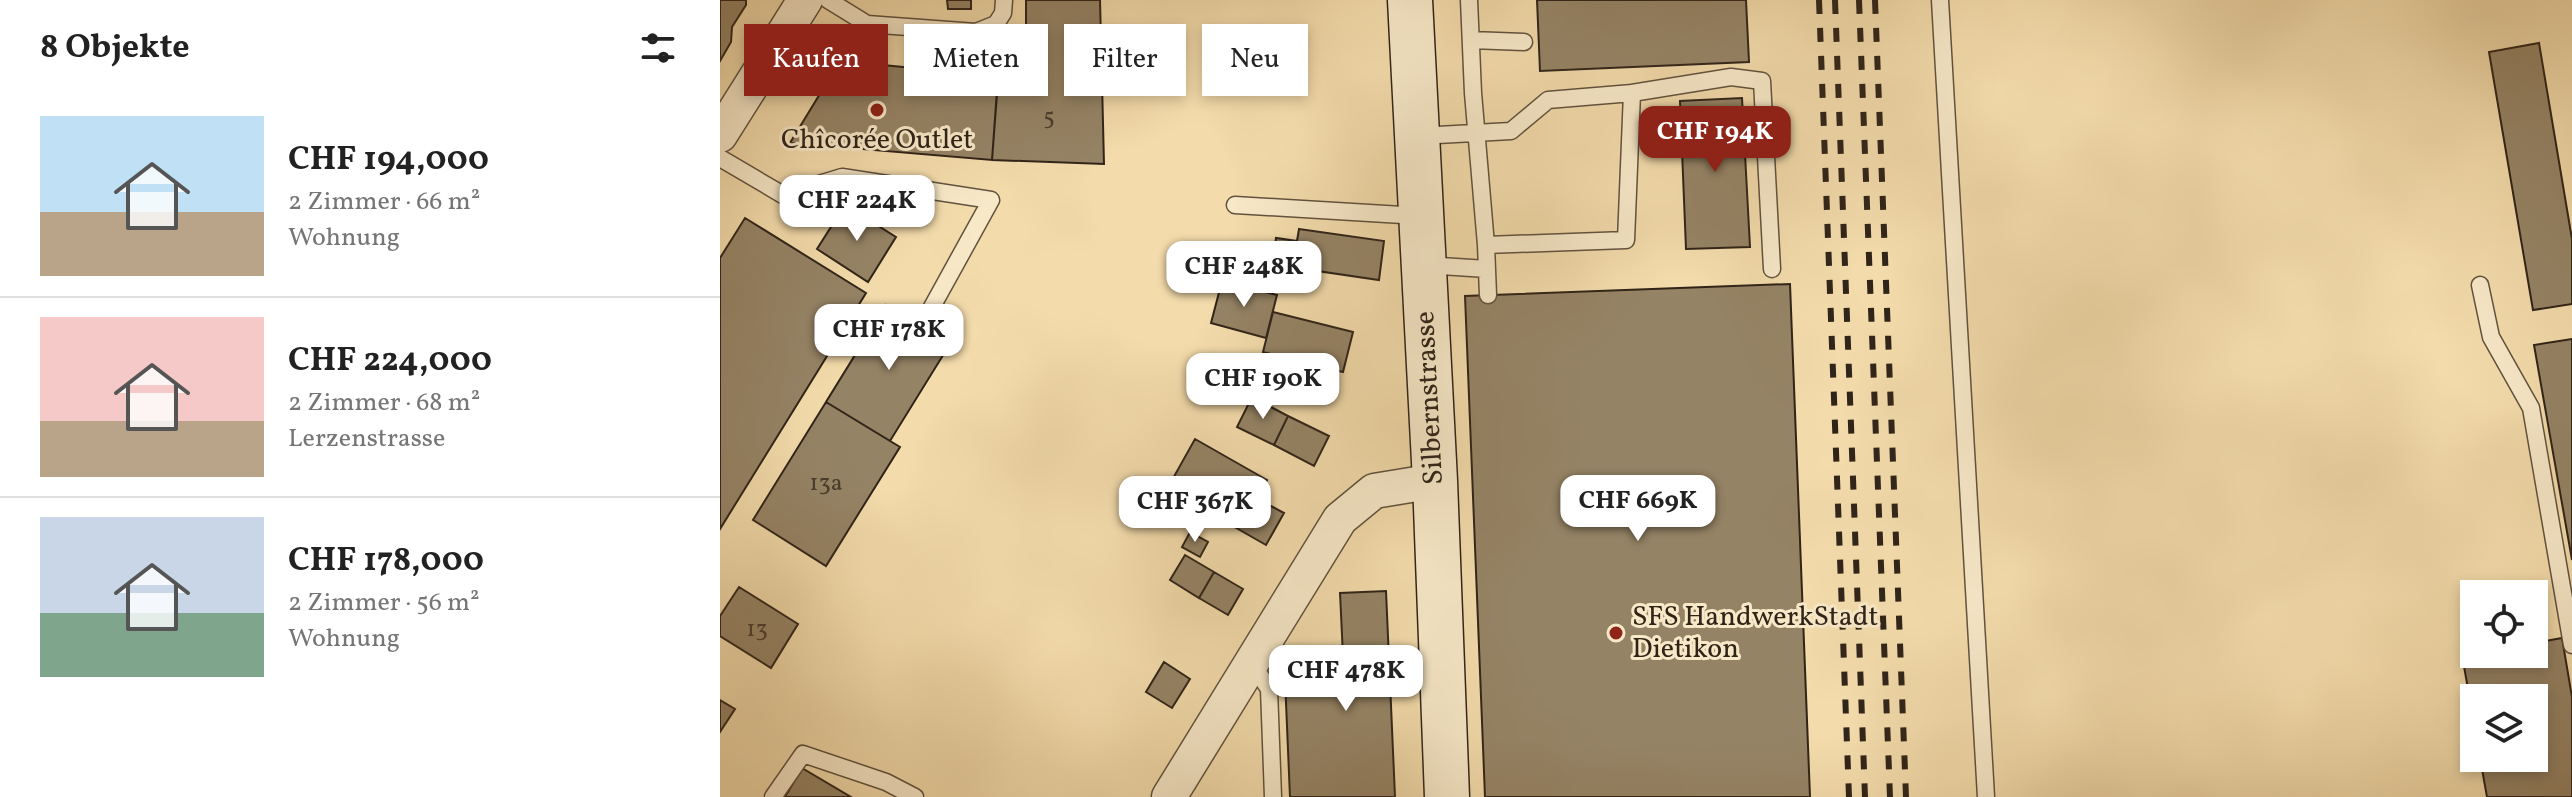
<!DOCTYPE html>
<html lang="de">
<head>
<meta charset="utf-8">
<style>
  body { margin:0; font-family:Vollkorn,serif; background:#f6f6f6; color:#222; height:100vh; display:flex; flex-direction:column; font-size:30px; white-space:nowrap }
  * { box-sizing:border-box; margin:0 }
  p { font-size:26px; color:#767676 }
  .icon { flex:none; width:44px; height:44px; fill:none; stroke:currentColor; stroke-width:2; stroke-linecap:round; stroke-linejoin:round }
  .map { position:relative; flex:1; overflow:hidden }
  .sheet { display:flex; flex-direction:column; background:#fff; width:720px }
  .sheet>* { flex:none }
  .guide { position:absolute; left:24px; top:24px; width:760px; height:72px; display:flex; gap:16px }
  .fabs { position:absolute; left:1740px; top:580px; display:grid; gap:16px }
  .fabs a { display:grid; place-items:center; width:88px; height:88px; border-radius:0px; background:#fff; box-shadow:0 4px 12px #0003; font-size:40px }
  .price { position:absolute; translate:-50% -68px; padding:0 18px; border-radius:16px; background:#fff; color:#222; font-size:26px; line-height:52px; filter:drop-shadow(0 2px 4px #0008) }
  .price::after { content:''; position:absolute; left:50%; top:48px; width:24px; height:18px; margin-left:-12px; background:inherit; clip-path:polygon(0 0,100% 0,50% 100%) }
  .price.current { background:#8f2418; color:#fff }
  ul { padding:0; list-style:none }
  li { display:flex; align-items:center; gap:24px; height:200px; padding:0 40px }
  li+li { border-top:2px solid #e0e0e0 }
  li span { display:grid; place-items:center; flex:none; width:224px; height:160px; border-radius:0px; color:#555 }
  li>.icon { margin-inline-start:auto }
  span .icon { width:96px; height:96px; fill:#fffc; stroke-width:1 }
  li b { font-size:34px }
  h2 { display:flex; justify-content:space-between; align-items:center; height:96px; padding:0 40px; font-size:34px }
  .chip { padding:0 28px; border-radius:0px; background:#fff; box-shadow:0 4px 12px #0003; font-size:28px; line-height:72px }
  .chip.current { background:#8f2418; color:#fff }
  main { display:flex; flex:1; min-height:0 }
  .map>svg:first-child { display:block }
</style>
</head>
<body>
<main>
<section class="sheet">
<h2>8 Objekte<svg class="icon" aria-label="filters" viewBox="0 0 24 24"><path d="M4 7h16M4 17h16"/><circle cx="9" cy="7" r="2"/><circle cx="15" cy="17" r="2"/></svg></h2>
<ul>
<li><span style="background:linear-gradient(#bfe0f5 60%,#b9a48a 0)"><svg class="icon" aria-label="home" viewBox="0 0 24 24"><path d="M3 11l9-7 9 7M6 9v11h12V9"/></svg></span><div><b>CHF 194,000</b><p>2 Zimmer · 66 m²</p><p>Wohnung</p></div></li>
<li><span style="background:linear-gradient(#f6c9c9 65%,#b9a48a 0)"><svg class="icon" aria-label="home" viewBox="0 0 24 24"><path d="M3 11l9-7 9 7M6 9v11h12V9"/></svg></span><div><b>CHF 224,000</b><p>2 Zimmer · 68 m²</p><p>Lerzenstrasse</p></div></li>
<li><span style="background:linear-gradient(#c9d6e8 60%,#7fa58c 0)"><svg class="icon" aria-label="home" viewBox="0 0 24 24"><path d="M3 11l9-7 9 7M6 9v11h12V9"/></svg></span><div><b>CHF 178,000</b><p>2 Zimmer · 56 m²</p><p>Wohnung</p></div></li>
</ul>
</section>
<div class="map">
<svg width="1852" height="797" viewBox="0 0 1852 797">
  <rect width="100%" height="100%" fill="#f3dbab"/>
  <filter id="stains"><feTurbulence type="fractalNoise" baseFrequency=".0025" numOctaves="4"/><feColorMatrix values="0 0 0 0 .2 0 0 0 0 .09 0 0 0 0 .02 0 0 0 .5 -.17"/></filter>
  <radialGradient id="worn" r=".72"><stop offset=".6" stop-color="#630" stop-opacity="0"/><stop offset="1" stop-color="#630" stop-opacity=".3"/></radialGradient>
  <!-- building -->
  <path fill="#958365" stroke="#302419" stroke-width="2" d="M0,0H26V5L12,27L11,42L0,61Z
    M227,0H251V9H228Z
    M306,0H380L384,164L272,160L279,68L306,69Z
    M817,0H1026L1029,62L820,71Z
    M1819,43L1852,239V304L1813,310L1769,52Z
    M120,61L278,76L272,160L70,143Z
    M1022,98L1030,247L966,249L960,101Z
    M125,205L176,237L148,282L97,249Z
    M25,218L146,293L0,529V258Z
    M579,229L664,241L659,280L590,270L588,285L550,280L556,238L577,241Z
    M499,244L534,255L525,287L489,276Z
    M502,281L557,295L546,338L491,323Z
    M1070,284L1090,797H765L745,296Z
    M166,305L213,334L220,323L232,331L226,342L230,344L170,441L106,402Z
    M553,312L633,332L623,372L543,352Z
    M1852,339V560L1814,345Z
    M532,397L568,416L554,445L517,427Z
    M106,402L180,447L106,566L33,520Z
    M568,416L609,436L594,466L554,445Z
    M475,439L547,480L518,529L447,489Z
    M536,498L564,513L546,545L518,529Z
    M470,532L488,542L480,557L462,547Z
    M465,555L494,572L479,598L450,580Z
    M494,572L523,589L508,615L479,598Z
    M19,587L78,624L51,668L0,636V616Z
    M666,591L675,797H570L565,679L624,677L620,593Z
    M1842,638L1852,697V797H1767L1760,758H1814V698H1754V723L1742,655L1814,654V643Z
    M444,662L470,679L452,708L426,692Z
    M0,700L15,709L0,732Z
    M82,768L131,797H65Z"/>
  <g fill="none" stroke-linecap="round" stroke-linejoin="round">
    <!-- lane casing -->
    <g stroke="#61523e" stroke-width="19">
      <path id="lane" d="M108,0L147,24L256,32L276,24L283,13L284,0
        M749,0L753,93L766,245
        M1220,0L1266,797
        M751,40L804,42
        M912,93L1011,77L1042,81L1052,269
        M699,136L791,131L828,100L912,93L906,240L766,245L768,295
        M0,158L63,195L122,177L271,200L212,307
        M515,205L699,216
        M705,265L767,269
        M1760,285L1771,337L1811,408L1852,645
        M532,663L549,689L553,797
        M53,797L83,754L166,782L195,797"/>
    </g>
    <!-- street casing -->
    <g stroke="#61523e" stroke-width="37">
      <path id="street" d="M0,135L85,0
        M449,797L620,519L654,491L715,481"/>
    </g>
    <!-- secondary casing -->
    <g stroke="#302419" stroke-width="47">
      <path id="secondary" d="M690,0L715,481L727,797"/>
    </g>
    <!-- lane -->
    <use href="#lane" stroke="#f7e8c8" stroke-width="16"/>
    <!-- street -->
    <use href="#street" stroke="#f7e8c8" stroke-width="34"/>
    <!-- secondary -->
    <use href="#secondary" stroke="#f7e8c8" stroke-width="44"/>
    <!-- rail -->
    <path stroke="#302419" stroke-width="6" stroke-dasharray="14 14" stroke-linecap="butt" d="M1099,0L1129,797
      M1115,0L1145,797
      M1139,0L1170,797
      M1155,0L1186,797"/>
  </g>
  <!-- markers -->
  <g fill="#8f2418" stroke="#f7e8c8" stroke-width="3">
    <circle cx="157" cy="110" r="8"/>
    <circle cx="896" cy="633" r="8"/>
  </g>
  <g text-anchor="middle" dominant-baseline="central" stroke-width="6" stroke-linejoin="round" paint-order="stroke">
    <!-- number labels -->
    <g font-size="24" fill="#493c2c">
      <text x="329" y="118">5</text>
      <text x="106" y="484">13a</text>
      <text x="37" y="630">13</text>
    </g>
    <!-- poi labels -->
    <g font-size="28" fill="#302419" stroke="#f7e8c8">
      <text x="157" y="140">Chîcorée Outlet</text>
      <text x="912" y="617" text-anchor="start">SFS HandwerkStadt<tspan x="912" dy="32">Dietikon</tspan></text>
    </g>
    <!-- street labels -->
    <g font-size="28" fill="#302419" stroke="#f7e8c8">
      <text transform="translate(710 398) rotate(-93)">Silbernstrasse</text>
    </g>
  </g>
  <rect width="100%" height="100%" filter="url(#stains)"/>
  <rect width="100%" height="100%" fill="url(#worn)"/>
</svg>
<div class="fabs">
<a><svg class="icon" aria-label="locate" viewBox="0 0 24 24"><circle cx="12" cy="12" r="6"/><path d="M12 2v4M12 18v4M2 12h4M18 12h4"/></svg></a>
<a><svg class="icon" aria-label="layers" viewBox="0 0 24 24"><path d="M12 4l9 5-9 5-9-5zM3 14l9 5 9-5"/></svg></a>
</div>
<b class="price current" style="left:995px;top:174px">CHF 194K</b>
<b class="price" style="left:137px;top:243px">CHF 224K</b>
<b class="price" style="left:524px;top:309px">CHF 248K</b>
<b class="price" style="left:169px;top:372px">CHF 178K</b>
<b class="price" style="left:543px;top:421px">CHF 190K</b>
<b class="price" style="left:918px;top:543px">CHF 669K</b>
<b class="price" style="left:475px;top:544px">CHF 367K</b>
<b class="price" style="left:626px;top:713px">CHF 478K</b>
<div class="guide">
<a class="chip current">Kaufen</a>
<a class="chip">Mieten</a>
<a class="chip">Filter</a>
<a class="chip">Neu</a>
</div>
</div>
</main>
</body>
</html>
